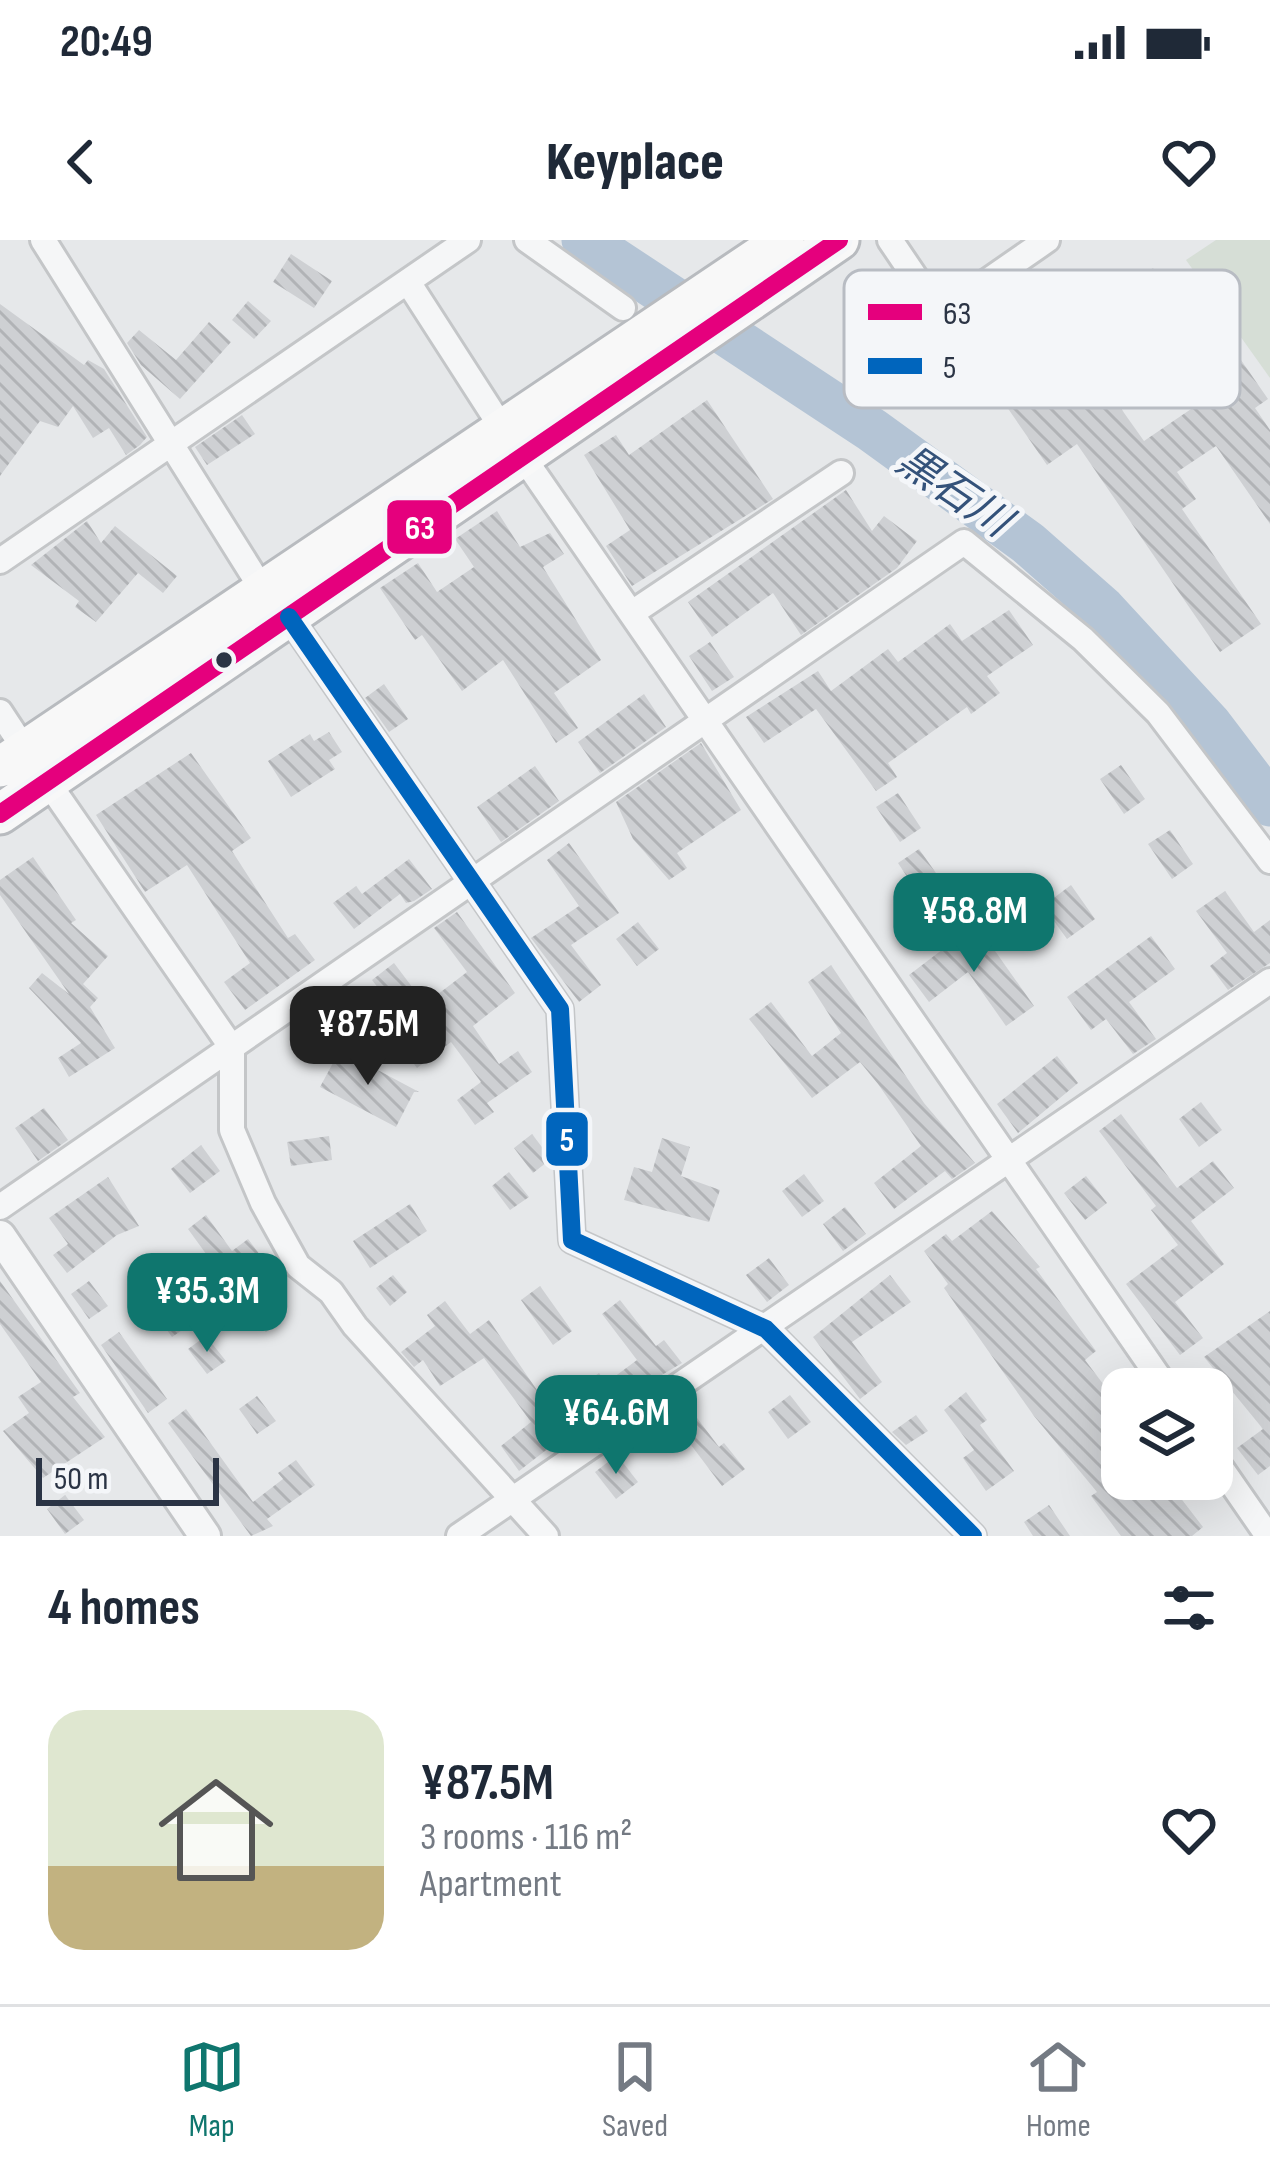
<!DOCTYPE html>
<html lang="en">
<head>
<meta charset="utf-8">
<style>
  body { margin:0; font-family:"Sofia Sans Condensed","Noto Sans JP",sans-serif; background:#f6f6f7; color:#1f2937; height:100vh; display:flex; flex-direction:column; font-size:45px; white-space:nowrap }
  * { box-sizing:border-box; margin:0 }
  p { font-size:39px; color:#747a83 }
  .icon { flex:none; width:66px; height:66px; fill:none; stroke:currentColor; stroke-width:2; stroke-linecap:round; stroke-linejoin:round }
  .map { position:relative; height:1296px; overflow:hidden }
  .sheet { display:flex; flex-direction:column; background:#fff; flex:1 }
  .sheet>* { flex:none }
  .controls { position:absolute; left:1101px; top:1128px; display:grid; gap:24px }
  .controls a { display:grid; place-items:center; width:132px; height:132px; border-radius:24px; background:#fff; box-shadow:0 12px 48px #0002; font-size:60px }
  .scale { position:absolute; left:36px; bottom:30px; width:183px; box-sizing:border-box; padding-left:12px; border:6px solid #2b3445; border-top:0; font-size:33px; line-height:42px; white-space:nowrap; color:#2b3445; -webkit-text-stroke:9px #f4f6f9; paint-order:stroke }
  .price { position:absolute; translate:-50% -102px; padding:0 27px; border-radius:24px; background:#0f766e; color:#fff; font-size:39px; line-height:78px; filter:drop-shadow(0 3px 6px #0008) }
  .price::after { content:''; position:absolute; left:50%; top:72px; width:36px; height:27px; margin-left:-18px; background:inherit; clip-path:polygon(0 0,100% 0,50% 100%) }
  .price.active { background:#222; color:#fff }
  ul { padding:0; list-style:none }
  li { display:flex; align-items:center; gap:36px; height:300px; padding:0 48px }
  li+li { border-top:3px solid #e0e1e3 }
  li span { display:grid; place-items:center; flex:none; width:336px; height:240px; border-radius:36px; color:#555 }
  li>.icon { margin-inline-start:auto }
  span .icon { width:144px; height:144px; fill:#fffc; stroke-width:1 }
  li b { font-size:51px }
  h2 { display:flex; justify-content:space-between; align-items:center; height:144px; padding:0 48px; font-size:51px }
  .status { display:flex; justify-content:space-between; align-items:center; height:84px; padding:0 60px; background:#fff; direction:ltr }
  .status svg { height:33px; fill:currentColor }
  header { display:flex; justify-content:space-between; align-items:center; height:156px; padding:0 48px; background:#fff; font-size:54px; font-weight:800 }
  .tabs { display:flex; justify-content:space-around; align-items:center; height:168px; border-top:3px solid #e0e1e3; background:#fff; font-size:33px; color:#747a83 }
  .tabs a { display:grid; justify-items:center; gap:6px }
  .tabs .active { color:#0f766e }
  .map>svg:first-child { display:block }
</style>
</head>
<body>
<div class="status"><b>20:49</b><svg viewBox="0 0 49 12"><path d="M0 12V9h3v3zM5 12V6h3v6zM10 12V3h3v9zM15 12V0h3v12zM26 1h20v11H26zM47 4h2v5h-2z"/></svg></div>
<header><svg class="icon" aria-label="back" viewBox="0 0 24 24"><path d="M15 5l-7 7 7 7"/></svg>Keyplace<svg class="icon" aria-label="heart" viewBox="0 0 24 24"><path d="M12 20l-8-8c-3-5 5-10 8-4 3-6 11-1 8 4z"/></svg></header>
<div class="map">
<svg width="1270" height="1296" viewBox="0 0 1270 1296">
  <defs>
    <pattern id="building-back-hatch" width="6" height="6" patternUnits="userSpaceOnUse" patternTransform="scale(3)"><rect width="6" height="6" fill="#ced0d3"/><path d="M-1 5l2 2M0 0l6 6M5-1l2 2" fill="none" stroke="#b1b3b6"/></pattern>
  </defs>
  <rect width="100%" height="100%" fill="#e6e8ea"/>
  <!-- grass -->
  <path fill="#d6ded6" d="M1216,0H1270V138L1186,20Z"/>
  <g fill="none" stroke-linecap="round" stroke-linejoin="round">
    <!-- river -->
    <path stroke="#b4c4d5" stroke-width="45" d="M584,0L872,190L1028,303L1103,369L1209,484L1270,564"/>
  </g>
  <!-- building -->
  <path fill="url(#building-back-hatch)" d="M291,14L332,41L314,68L273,42Z
    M1153,28L1223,131L1241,120L1268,159L1255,168L1270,190V284L1216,206L1177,232L1196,259L1182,269L1261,384L1220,412L1077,204L1047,225L962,102L1039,53L1144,201L1197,165L1119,51Z
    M248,61L271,81L254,99L232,80Z
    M0,64L84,125L88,120L104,129L147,197L140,205L126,215L109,188L93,198L73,166L58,187L40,181L0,236Z
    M209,82L231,102L180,159L141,125L127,103L139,90L176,120Z
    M707,160L773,259L632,346L606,306L630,290L584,215L616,195L629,215Z
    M242,175L255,194L207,225L195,207Z
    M846,250L872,291L884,276L917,301L897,328L801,395L773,353L712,397L688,362Z
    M497,271L520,307L550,293L564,314L543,327L601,420L554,453L578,488L556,503L503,420L462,451L422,395L415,400L380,348L418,323L437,352L474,327L455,299Z
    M87,281L101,303L115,286L177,336L163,353L138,333L96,382L75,367L79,361L31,325Z
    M1009,370L1033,405L987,436L1000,453L971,474L967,467L888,523L897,537L876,551L816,469L764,503L746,477L818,431L831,451L888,409L898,422L950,384L962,401Z
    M710,402L734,437L712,451L689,416Z
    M384,444L408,479L389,492L365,458Z
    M644,454L666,487L600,533L578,502Z
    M329,492L342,512L329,520L335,529L291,557L268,521L310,494L314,501Z
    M701,503L741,570L677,613L687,628L669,640L633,599L616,562Z
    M191,513L251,598L232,611L288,698L295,694L315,720L245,770L224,742L250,723L187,625L145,652L96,575Z
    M1121,525L1145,559L1124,574L1100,539Z
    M535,526L559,561L501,602L477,567Z
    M898,553L921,588L900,602L876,567Z
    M1170,590L1193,624L1172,639L1148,604Z
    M569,603L619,673L571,705L601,745L579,762L531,698L579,666L547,620Z
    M919,609L943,643L921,658L898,623Z
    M33,617L76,680L71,683L108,716L83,744L98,758L90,767L115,808L69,837L58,818L81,803L29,748L42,733L69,754L0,655V640Z
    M409,619L432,649L414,661L406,663L400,654L354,689L333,663L356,646L362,654Z
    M1071,645L1095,679L1067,699L1043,666Z
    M1225,651L1254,692L1270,680V723L1228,750L1210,726L1227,713L1196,671Z
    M457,672L515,753L473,786L499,824L518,811L532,832L487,863L494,872L475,885L457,860L481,842L451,802L417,828L397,801L411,791L372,740L394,723L425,764L467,732L434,688Z
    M638,682L659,709L637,726L616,699Z
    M976,684L1034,766L1006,786L968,732L929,762L909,735Z
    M1151,696L1175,729L1129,762L1156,799L1133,814L1106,779L1091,790L1067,757Z
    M831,725L924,863L975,923L952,939L945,931L894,969L874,943L921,906L878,844L860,822L812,858L749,779L771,762L812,816L841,793L808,742Z
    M340,810L419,852H414L396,887L320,847Z
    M1057,816L1078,843L1018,893L997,864Z
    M1201,862L1222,890L1199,907L1179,879Z
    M44,868L68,900L38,921L15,888Z
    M1121,874L1177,948L1213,921L1234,948L1191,981L1224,1024L1175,1062L1203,1098L1180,1115L1126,1044L1178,1005L1151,970L1156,966L1099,891Z
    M532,894L551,919L533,933L514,908Z
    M329,896L332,920L291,926L287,902Z
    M662,898L690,907L681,936L720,950L709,982L624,960L634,927L652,932Z
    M201,905L220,931L190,953L171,929Z
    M509,932L529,957L510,970L492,946Z
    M804,934L824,961L802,977L782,951Z
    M1086,936L1107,963L1085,980L1064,953Z
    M108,937L139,986L117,995L67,1033L53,1015L68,1004L49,978Z
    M410,964L427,991L370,1028L353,1001Z
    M845,967L866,994L843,1011L823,984Z
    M992,971L1040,1027L1036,1029L1096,1111L1085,1120L1122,1169V1239H1166L1203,1287L1192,1296H1121L1091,1256L1097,1252L1034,1176L944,1048L948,1044L924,1011L946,994L952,1001Z
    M206,975L232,1011L248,999L267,1024L252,1035L285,1078L266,1092L238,1052L222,1063L204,1038L217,1029L188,989Z
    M769,1018L789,1045L767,1062L746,1035Z
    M393,1035L407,1052L390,1066L376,1048Z
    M890,1035L911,1062L852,1102L882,1142L860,1159L813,1097Z
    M0,1041L80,1153L73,1157L105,1197L43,1238L3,1191L29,1173L18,1157L41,1142L0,1084Z
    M89,1041L108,1066L89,1079L71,1054Z
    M540,1046L572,1091L553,1105L521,1060Z
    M172,1059L191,1084L172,1097L154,1072Z
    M620,1060L656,1106L664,1100L682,1123L601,1171L582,1146L599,1133L606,1143L637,1120L602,1074Z
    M445,1061L470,1094L489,1080L567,1194L519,1231L501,1206L531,1182L484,1118L440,1146L423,1120L414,1127L401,1112L435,1086L427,1075Z
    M1270,1071V1226L1258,1235L1237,1208L1263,1189L1204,1117Z
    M119,1092L167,1159L148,1173L101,1105Z
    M206,1096L226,1121L207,1134L188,1109Z
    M966,1152L987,1180L980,1185L1014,1231L986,1251L963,1218L974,1210L944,1170Z
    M790,1155L811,1182L788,1199L768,1172Z
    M257,1156L276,1181L257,1194L239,1169Z
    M685,1162L719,1207L724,1203L745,1229L722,1246L688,1201L682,1205L662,1177Z
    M186,1169L253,1262L283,1239L278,1233L296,1220L315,1245L267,1279L273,1286L251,1296L168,1183Z
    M916,1175L928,1191L906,1205L892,1192Z
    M617,1215L638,1242L616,1259L595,1232Z
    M65,1255L84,1280L65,1294L47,1269Z
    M1049,1265L1070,1296H1033L1024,1282Z"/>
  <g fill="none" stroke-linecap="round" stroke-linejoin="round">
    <!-- minor casing -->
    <g stroke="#c4c6c8" stroke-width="30">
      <path id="minor" d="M43,0L262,349
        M527,0L623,68
        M890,0L940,74L1047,0
        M408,42L502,188
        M521,214L1167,1149
        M0,321L468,0
        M632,373L841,233
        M289,377L560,769L572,1000L766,1089L973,1296
        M0,472L25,510
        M47,541L232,808V890L263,963L298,1026L331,1052L355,1086L546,1296
        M0,967L964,302L1083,399L1158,473L1270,621
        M1212,1215L1268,1296
        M459,1296L1270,741"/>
    </g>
    <!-- tertiary casing -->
    <g stroke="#c4c6c8" stroke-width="36">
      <path id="tertiary" d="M0,996L205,1296"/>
    </g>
    <!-- trunk casing -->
    <g stroke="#b8bbbf" stroke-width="45">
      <path id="trunk" d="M0,527L784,0
        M0,574L839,0"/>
    </g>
    <!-- minor -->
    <use href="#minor" stroke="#f5f6f7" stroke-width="24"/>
    <!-- tertiary -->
    <use href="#tertiary" stroke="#f5f6f7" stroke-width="30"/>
    <!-- trunk -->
    <use href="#trunk" stroke="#f8f8f8" stroke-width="39"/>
    <!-- bus-1 casing -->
    <g stroke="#f4f6f9" stroke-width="27">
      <path id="bus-1" d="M0,574L839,0"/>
    </g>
    <!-- bus-2 casing -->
    <g stroke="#f4f6f9" stroke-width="27">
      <path id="bus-2" d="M289,377L560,769L572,1000L766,1089L973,1296"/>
    </g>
    <!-- bus-1 -->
    <use href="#bus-1" stroke="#e5007d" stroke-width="18"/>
    <!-- bus-2 -->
    <use href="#bus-2" stroke="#0065bd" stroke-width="18"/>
  </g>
  <!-- markers -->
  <circle fill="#2b3445" stroke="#f4f6f9" stroke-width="4.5" cx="224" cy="420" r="10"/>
  <g text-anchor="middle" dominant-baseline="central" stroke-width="10" stroke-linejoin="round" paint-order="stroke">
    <!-- water labels -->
    <g font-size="42" font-style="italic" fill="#34527a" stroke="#f4f6f9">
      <text transform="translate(953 252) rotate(34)">黒石川</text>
    </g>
  </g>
  <!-- legend -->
  <rect x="844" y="30" width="396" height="138" rx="18" fill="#f4f6f9" stroke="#b8bcc3" stroke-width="3"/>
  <rect x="868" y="64" width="54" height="16" fill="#e5007d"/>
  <rect x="868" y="118" width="54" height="16" fill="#0065bd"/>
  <g font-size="33" fill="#2b3445">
    <text x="943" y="84">63</text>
    <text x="943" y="138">5</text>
  </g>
  <g stroke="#f4f6f9" stroke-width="4.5">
    <rect x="385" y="258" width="69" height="58" rx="12" fill="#e5007d"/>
    <rect x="544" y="870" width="46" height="58" rx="12" fill="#0065bd"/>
  </g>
  <g font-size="33" text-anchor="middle" font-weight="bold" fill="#fff">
    <text x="420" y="299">63</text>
    <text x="567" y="911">5</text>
  </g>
</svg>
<div class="controls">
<a><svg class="icon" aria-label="layers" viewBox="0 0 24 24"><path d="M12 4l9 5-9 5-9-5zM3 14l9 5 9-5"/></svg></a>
</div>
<div class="scale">50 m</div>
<b class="price" style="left:974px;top:735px">¥58.8M</b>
<b class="price active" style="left:368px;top:848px">¥87.5M</b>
<b class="price" style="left:207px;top:1115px">¥35.3M</b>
<b class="price" style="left:616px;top:1237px">¥64.6M</b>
</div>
<section class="sheet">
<h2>4 homes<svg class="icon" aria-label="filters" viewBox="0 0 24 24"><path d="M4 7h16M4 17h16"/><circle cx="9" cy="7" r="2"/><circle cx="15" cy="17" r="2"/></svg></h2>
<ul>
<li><span style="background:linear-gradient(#dfe7d0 65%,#c2b280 0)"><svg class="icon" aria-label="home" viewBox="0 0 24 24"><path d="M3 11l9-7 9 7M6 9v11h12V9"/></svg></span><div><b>¥87.5M</b><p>3 rooms · 116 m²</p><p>Apartment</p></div><svg class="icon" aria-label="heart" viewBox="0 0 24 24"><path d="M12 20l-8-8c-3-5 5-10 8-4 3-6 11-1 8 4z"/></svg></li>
</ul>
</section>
<nav class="tabs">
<a class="active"><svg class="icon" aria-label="map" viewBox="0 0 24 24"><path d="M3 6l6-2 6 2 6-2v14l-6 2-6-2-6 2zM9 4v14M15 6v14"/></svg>Map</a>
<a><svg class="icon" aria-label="saved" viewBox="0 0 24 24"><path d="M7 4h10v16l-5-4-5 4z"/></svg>Saved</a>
<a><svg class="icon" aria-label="home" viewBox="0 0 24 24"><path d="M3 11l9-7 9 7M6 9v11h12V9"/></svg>Home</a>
</nav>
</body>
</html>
